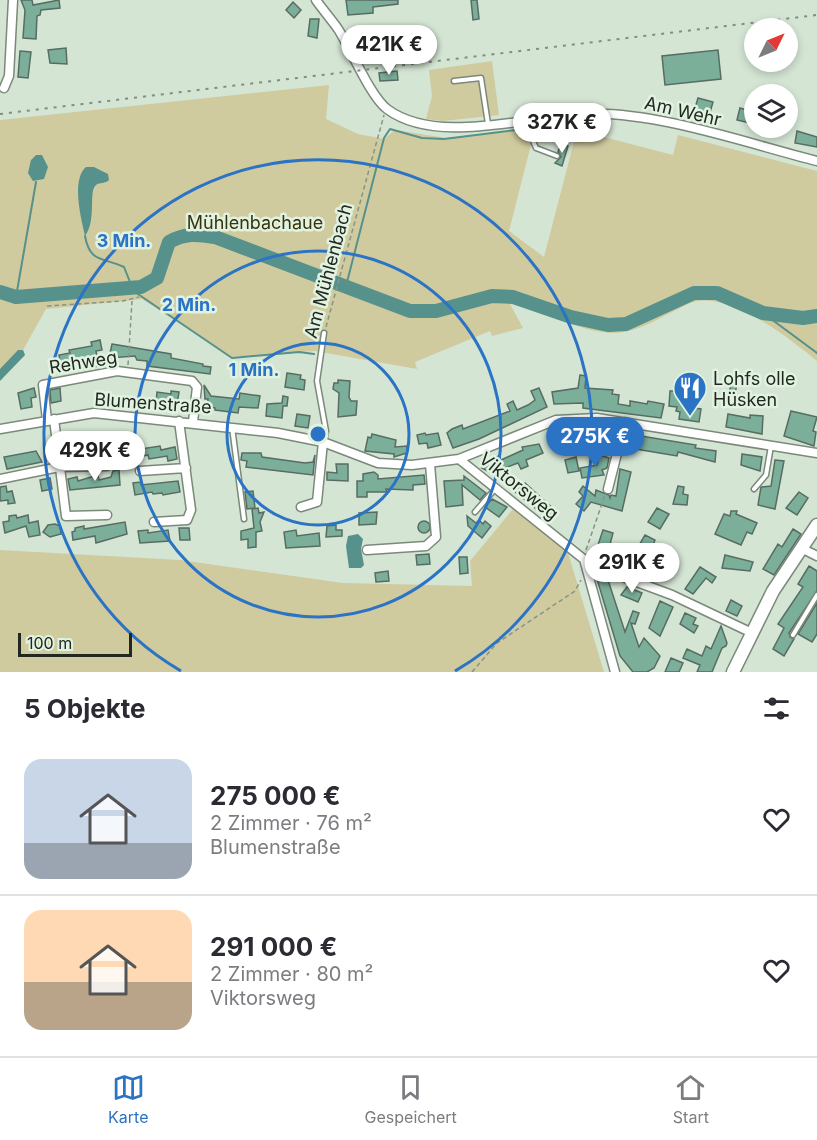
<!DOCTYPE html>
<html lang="de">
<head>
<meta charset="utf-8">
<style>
  body { margin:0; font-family:Inter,sans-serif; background:#f7f7f7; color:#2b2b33; height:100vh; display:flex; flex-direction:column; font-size:22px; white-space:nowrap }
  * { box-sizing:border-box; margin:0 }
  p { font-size:20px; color:#7c7c81 }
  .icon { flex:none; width:33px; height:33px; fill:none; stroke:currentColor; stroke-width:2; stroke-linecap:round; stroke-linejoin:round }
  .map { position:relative; height:672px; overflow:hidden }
  .sheet { display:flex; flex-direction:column; background:#fff; flex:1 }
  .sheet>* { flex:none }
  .needle { width:39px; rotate:47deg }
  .tools { position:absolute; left:744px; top:18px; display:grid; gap:12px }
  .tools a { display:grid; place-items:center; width:54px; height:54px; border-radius:50%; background:#fff; box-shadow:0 3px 9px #0003; font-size:30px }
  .scale { position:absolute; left:18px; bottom:15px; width:114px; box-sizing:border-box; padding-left:6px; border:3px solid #212721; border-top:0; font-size:16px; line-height:21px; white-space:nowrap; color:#212721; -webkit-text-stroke:4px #e1f2e1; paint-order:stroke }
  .price { position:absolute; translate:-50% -51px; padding:0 14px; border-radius:21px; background:#fff; color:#222; font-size:20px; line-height:39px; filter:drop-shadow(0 2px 3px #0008) }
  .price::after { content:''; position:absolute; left:50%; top:36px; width:18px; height:14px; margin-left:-9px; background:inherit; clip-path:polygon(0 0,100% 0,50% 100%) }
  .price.current { background:#2b73c4; color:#fff }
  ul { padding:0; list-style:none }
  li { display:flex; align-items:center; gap:18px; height:150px; padding:0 24px }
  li+li { border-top:2px solid #e1e1e2 }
  li span { display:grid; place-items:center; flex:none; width:168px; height:120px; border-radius:18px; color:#555 }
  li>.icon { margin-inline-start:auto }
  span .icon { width:72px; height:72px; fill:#fffc; stroke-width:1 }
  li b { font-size:26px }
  h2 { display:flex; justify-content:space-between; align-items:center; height:72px; padding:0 24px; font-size:26px }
  .tab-bar { display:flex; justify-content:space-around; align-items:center; height:84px; border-top:2px solid #e1e1e2; background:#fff; font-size:16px; color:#7c7c81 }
  .tab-bar a { display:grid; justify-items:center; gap:3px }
  .tab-bar .current { color:#2b73c4 }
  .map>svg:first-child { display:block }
</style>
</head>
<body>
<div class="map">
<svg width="817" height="672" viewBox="0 0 817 672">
  <rect width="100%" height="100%" fill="#d4e5d4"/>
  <!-- green -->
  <path fill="#d0ca9f" d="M492,61L499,115L443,121L426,119L432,96L429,70Z
    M329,85L326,119L358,134L384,139L395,130L446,138L535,129L509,231L544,257L577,130L673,155L678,135L817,171V361C789,338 725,287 688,304C664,315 640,333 612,333C575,332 543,307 510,304L523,328L492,336L490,331L415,362L417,369L315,351L232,357L142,299L46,309L23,350L25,355L0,380V120Z
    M513,509L568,553L604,672H0V550L180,560L343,583L472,586L470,561Z"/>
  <!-- water -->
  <path fill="#56918c" d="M36,155H42L48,167L44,179L33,181L28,173L31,160Z
    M86,167H94L108,174L109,180C105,184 100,182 96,185C88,191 97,220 85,236C81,218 71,180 86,167Z
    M18,350H23L25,355L0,381V369Z
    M358,534L363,539L361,549L364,565L361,568H349L346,546L348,536Z"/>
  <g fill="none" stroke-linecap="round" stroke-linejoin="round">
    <!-- stream -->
    <path stroke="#56918c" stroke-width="2" d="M85,236C90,263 102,257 124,267L132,287
      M346,286L384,138L390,129L422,138L444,139L531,128
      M129,288L232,358L299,352L314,354
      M16,297L36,182
      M763,313L817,353"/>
    <!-- river -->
    <path stroke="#56918c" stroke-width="14" d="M0,292L16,297L141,287L157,278L169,242C185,233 197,234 215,237L410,311H436L492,296L513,297L571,317L608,325L626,324L694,293H717L763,313L803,318L817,316"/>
  </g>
  <!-- building -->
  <path fill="#7baf99" stroke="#576c63" stroke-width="1.5" d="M21,0H32L33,5L59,0L60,8L41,10L40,15L37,16L36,39L23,38L25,10Z
    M346,0H398V4L373,7V13L348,15Z
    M471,0H477L479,19L473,20Z
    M293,2L301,10L294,18L286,10Z
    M310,19H319L317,38L308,36Z
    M66,48L67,64L50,63L48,50Z
    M718,50L721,79L665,85L662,56Z
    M20,51L31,52L28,78L18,77Z
    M397,71L398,80L380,81L379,73Z
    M698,98L713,102L708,119L693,115Z
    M740,108L754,112V124L737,120Z
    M797,131L817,137V147L795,143Z
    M561,144L568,146L562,166L555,163L561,157L558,152Z
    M100,340L102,350L96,351L99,366L84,368L83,362L61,369L59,355L70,353L69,350L92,346L91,342Z
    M112,344L171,354V358L203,364V366L211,367L210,374L147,366V361L137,360L135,356L109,358Z
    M287,373L301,375L300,379L305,380L304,390L285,387Z
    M580,375L586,376L585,388L613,390L612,394L619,395L618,404L630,406V401L647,404L648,401L664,404L661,418L583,408V403L554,404L552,392L578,388Z
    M338,380L350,381L349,397L351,401H357L356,415L338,417L339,393L333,389L334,383H338Z
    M731,383L737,384L732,407L727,406Z
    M204,385L211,396L239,399L240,393L260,396L258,408L239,407L238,413L215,410V408L207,406L208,399H205Z
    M34,388L36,397L31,398L32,407L21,409L18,393Z
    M60,388L61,401L51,403L50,390Z
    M539,388L547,407L479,439L453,448L447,433L452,429L462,425L463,429L510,411L507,404L513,401L517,410L528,405L535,400L531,391Z
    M171,391L179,392L177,405L156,402L157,392L171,394Z
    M670,391H677V398H687V407L701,409L699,422L679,419L680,412L676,411L677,407L669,406Z
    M283,396L288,397L287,406H283L282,418L266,416L267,404L282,403Z
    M791,411L817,417L813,431L816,432L814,446L784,436Z
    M297,414L310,416L308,428L295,426Z
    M728,414L750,418V415L763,416L762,434L726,427Z
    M602,432L615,434L612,446L600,444Z
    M425,433L426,435L438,433L441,445L428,448L427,443L419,444L417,435Z
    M372,434L396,440L395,447L407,446V453L394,457V454L365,451L368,437L371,438Z
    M629,434L696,445L695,448L716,451L715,462L678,452L677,456L630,448V445L627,444Z
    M118,441L119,456L107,459L106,454L87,458L86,454L66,459L64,448L73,445L78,444L79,448Z
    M140,443L141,449L160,446L161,450L175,447L177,459L168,461L167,456L149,459L148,455L129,459L127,445Z
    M539,444L543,453L526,460L528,466L521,469L518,463L491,473L482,468L488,465L486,461L499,456L501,460L523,450L522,447Z
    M36,451L42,462L7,469L4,457Z
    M242,453H261L262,457L305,463L313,462L315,455L313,475L246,467L247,461L241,460Z
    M742,454L762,457L760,471L741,465Z
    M600,455L609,458L607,468L602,470L604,475L582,478L580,468L597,465Z
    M576,457L579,471L568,473L565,460Z
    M775,460L784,461L775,509L758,505L761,487L771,486Z
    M336,464H348V481L327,480V472L337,473Z
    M620,469L631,472L622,511L591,502L584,511L576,504L583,496L579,492L583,486L595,496L596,490L609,495L610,498L611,495L616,496Z
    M119,470L120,485L70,490L68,479L77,477L78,481L98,475L99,480L111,477L113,471Z
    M374,472L378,475V479L424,475L425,484L413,485V490L386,489L387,492H367V497H357V481H363V474Z
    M464,476L486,493L480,500L462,485L463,505L446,507L444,481L464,480Z
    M50,478L52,489L42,491L40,480Z
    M178,481L180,492L163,495L162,493L153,494L152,492L135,495L133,483L141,482V485Z
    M525,483L558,513L553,519L547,515L546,517L514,491Z
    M6,486L7,492L12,491L15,503L8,504V500L0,501V487Z
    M678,486L684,487L683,494L688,495L687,505L673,504Z
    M253,491L255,508L247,509L245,492Z
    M799,492L808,498L797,515L786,508Z
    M492,499L507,507L499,517L485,507Z
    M258,508L259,513L264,512L260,522L262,531L256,532V547L248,548V539L241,540V531L254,528L252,509Z
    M657,508L669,514L660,529L648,522Z
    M731,511H737L736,514L757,523L752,534L747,532L741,545L715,534L724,514L730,516Z
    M377,512L376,524L359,525V513Z
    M16,515L17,518L28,515L29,523L38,521L40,535L29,537L26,526L5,533L3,522L9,521V516Z
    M467,516L476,523L479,520L483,524L485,521L491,526L482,538L468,526Z
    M418 527a6 6 0 1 1 12 0a6 6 0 1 1-12 0Z
    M125,522L127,534L96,543L95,536L73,540L72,532L75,531V528L84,526V529Z
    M55,524L60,526L61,534L50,537L43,532L48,525Z
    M336,525V530H342V536L326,537L327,526Z
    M179,528H189L190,540H180Z
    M793,529L801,534L774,575L763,569L778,544L782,547Z
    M148,530V533L168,530L170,541L140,543L138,531Z
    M296,530L297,536L319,533L320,546L286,548L284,532Z
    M603,530L613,533L609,548L598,545Z
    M645,535L655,540L649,554L638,547Z
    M429,554L430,564L417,565L416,555Z
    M725,555L753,562L750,571L722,568Z
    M459,557H467L468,573L460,574Z
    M809,566L817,571V591L789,633L790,637L794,639L784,656L773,649L784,628L778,624L803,587L798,584Z
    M700,567L716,577L712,583L706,578L693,594L685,589Z
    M388,571L389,581L376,582L375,573Z
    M604,577L605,580H608L625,632L633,611L639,613L635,624L631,623L639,647L644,638L660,656L654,668L647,672H633L620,656L597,579Z
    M627,587L642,593L638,602L621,595Z
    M731,600L742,606L737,616L726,611Z
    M660,601L673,607L660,636L649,628Z
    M817,603V634L812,642L798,634Z
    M685,613L696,618L693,624L698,626L694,633L680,624Z
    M721,626L727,643L726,646L722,648L712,672H697L700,665L683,658L687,649L702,656L706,646L711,649Z
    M671,658L683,663L679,672H665Z"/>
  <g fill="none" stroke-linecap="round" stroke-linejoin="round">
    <!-- lane casing -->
    <g stroke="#7a897a" stroke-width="7">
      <path id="lane" d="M454,81L481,78L488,124
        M533,120L531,136L536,148L557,156
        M232,427L244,519
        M324,442L326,431L317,381L324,333
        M754,489L766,475L771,446
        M475,512L495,489
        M793,635L817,595"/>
    </g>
    <!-- street casing -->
    <g stroke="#7a897a" stroke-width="11">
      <path id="street" d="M316,0C323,10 331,19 338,29C351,49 370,96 387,109C437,146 528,116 587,114C656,111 749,144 817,161
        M4,88L9,76L13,0
        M54,419L66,516L107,515
        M47,420L43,385L117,371L192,381L197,387L193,422
        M0,429L94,413L278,433L323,442L378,463L412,465L459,459L556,420L597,418L817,453
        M459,459L591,565L672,595L750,632
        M140,471L186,468
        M0,479L59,467L107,466
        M608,489L625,422
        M301,507L317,502L323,442
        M154,522L187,520L191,510L179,421
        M801,548L817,556
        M367,550L426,546L436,537L430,464
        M584,559L615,672"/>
    </g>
    <!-- secondary casing -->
    <g stroke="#7a897a" stroke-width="15">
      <path id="secondary" d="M733,672L773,591L817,525"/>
    </g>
    <!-- path -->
    <path stroke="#879487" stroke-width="1.5" stroke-dasharray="4.5 3" stroke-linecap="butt" d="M47,306L123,301L139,297
      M326,327L384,115
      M128,365L132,301
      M586,550L605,495
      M472,672L497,643L575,591L581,580"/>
    <!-- lane -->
    <use href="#lane" stroke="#fff" stroke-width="4"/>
    <!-- street -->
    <use href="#street" stroke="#fff" stroke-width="8"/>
    <!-- secondary -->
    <use href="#secondary" stroke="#fff" stroke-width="12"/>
    <!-- rail -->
    <path stroke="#818d81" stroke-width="2" stroke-dasharray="3 6" stroke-linecap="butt" d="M0,114L817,15"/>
  </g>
  <!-- distance rings -->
  <g fill="none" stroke="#2b73c4" stroke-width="3">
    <circle cx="318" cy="434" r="91"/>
    <circle cx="318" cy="434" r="183"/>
    <path d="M181 671A274 274 0 1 1 455 671"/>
  </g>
  <!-- icons -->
  <defs>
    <g id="restaurant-pin" transform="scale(1.725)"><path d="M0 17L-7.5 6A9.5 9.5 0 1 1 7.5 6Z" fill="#2b73c4" stroke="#e1f2e1"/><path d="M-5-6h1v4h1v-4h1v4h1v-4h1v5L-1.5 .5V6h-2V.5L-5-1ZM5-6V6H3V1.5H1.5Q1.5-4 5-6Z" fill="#fff"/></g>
  </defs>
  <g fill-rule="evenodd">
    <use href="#restaurant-pin" x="690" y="388"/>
  </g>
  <g text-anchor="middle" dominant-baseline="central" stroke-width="5" stroke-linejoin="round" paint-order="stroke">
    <!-- street labels -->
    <g font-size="18" fill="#212721" stroke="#e1f2e1">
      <text transform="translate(683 111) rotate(13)">Am Wehr</text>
      <text transform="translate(328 271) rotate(-75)">Am Mühlenbach</text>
      <text transform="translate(83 362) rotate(-9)">Rehweg</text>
      <text transform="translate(153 403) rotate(4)">Blumenstraße</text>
      <text transform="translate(519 486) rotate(39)">Viktorsweg</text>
    </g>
    <!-- park labels -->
    <g font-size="18" fill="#38330d" stroke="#e1f2e1">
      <text x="255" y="222">Mühlenbachaue</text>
    </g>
    <!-- poi labels -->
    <g font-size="18" fill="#212721" stroke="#e1f2e1" text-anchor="start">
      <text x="713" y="378">Lohfs olle<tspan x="713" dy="21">Hüsken</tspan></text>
    </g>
  </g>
  <circle cx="318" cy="434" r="9" fill="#2b73c4" stroke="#e1f2e1" stroke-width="3"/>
  <g font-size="18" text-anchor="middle" font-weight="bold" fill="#2b73c4" stroke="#e1f2e1" stroke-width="5" stroke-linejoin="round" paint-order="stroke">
    <text x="124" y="247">3 Min.</text>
    <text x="189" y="311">2 Min.</text>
    <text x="254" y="376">1 Min.</text>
  </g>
</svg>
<div class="tools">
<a><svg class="needle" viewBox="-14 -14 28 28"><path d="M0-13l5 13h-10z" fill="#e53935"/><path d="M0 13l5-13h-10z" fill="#7c7c81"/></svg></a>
<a><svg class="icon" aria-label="layers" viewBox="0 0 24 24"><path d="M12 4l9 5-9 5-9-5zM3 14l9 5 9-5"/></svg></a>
</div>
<div class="scale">100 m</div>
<b class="price" style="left:389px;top:76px">421K €</b>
<b class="price" style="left:562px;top:154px">327K €</b>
<b class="price current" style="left:595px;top:468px">275K €</b>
<b class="price" style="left:95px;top:482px">429K €</b>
<b class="price" style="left:632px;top:594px">291K €</b>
</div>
<section class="sheet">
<h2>5 Objekte<svg class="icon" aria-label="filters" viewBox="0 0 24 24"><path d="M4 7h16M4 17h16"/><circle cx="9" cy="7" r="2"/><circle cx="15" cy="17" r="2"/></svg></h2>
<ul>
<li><span style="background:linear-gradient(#c9d6e8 70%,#9aa5b1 0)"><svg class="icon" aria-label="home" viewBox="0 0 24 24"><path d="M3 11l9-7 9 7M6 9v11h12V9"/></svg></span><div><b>275 000 €</b><p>2 Zimmer · 76 m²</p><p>Blumenstraße</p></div><svg class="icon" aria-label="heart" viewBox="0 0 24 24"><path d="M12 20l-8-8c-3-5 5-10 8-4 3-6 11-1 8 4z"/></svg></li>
<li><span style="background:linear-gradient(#ffd9b3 60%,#b9a48a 0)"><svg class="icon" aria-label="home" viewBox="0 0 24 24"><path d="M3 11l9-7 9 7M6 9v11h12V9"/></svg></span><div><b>291 000 €</b><p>2 Zimmer · 80 m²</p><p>Viktorsweg</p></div><svg class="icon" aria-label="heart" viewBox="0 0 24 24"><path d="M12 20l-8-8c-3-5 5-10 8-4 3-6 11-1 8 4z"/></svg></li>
</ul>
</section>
<nav class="tab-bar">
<a class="current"><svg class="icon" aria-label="map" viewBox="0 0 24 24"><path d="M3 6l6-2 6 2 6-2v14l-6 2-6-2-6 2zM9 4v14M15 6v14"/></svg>Karte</a>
<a><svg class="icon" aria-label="saved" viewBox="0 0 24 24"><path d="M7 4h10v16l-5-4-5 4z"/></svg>Gespeichert</a>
<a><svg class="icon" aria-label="home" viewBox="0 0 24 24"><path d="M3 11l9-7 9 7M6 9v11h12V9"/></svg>Start</a>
</nav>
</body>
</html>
